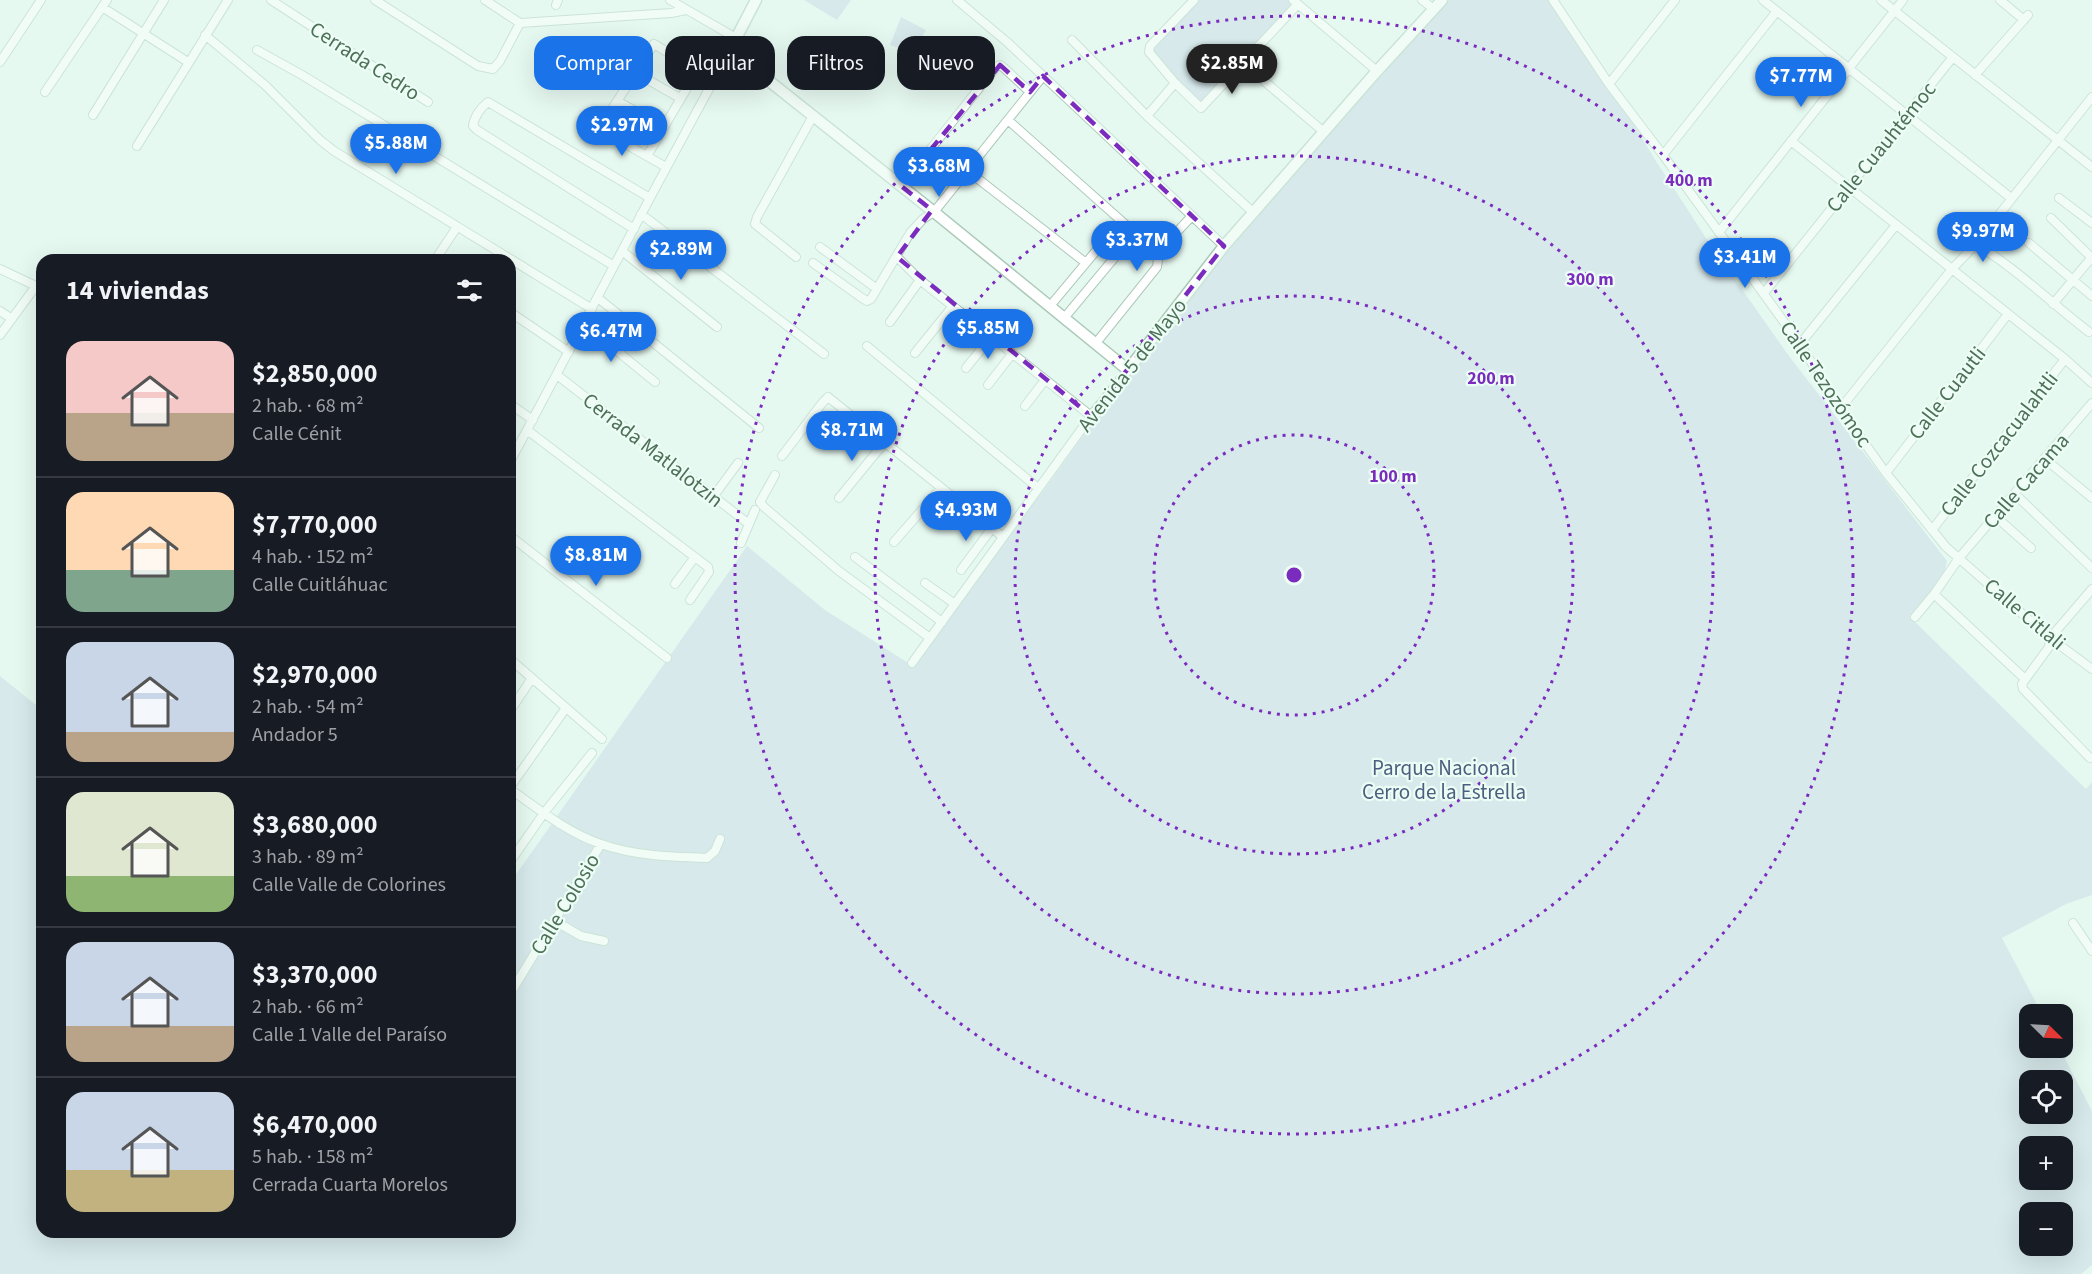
<!DOCTYPE html>
<html lang="es">
<head>
<meta charset="utf-8">
<style>
  body { margin:0; font-family:"Source Sans 3",sans-serif; background:#20242c; color:#f1f3f6; height:100vh; display:flex; flex-direction:column; font-size:22px; white-space:nowrap }
  * { box-sizing:border-box; margin:0 }
  p { font-size:20px; color:#9ea1a6 }
  .icon { flex:none; width:33px; height:33px; fill:none; stroke:currentColor; stroke-width:2; stroke-linecap:round; stroke-linejoin:round }
  .map { position:relative; flex:1; overflow:hidden }
  .details { position:absolute; left:36px; top:254px; width:480px; height:984px; display:flex; flex-direction:column; background:#171b24; border-radius:18px; box-shadow:0 6px 24px #0002 }
  .details>* { flex:none }
  .top-card { position:absolute; left:534px; top:36px; width:570px; height:54px; display:flex; gap:12px }
  .needle { width:39px; rotate:114deg }
  .fabs { position:absolute; left:2019px; top:1004px; display:grid; gap:12px }
  .fabs a { display:grid; place-items:center; width:54px; height:54px; border-radius:12px; background:#171b24; box-shadow:0 6px 24px #0002; font-size:30px }
  .price { position:absolute; translate:-50% -51px; padding:0 14px; border-radius:21px; background:#1a73e8; color:#fff; font-size:20px; line-height:39px; filter:drop-shadow(0 2px 3px #0008) }
  .price::after { content:''; position:absolute; left:50%; top:36px; width:18px; height:14px; margin-left:-9px; background:inherit; clip-path:polygon(0 0,100% 0,50% 100%) }
  .price.on { background:#222; color:#fff }
  ul { padding:0; list-style:none }
  li { display:flex; align-items:center; gap:18px; height:150px; padding:0 30px }
  li+li { border-top:2px solid #363941 }
  li span { display:grid; place-items:center; flex:none; width:168px; height:120px; border-radius:18px; color:#555 }
  li>.icon { margin-inline-start:auto }
  span .icon { width:72px; height:72px; fill:#fffc; stroke-width:1 }
  li b { font-size:26px }
  h2 { display:flex; justify-content:space-between; align-items:center; height:72px; padding:0 30px; font-size:26px }
  .pill { padding:0 21px; border-radius:18px; background:#171b24; box-shadow:0 6px 24px #0002; font-size:21px; line-height:54px }
  .pill.on { background:#1a73e8; color:#fff }
  .map>svg:first-child { display:block }
</style>
</head>
<body>
<div class="map">
<svg width="2092" height="1274" viewBox="0 0 2092 1274">
  <rect width="100%" height="100%" fill="#e6f9f1"/>
  <!-- green -->
  <path fill="#c6d4e5" fill-rule="evenodd" d="M804,0H851L837,20Z
    M1198,0H1289L1293,3L1202,106L1152,51Z
    M1447,0H1550L1609,84L1656,161L1708,241L1789,356L1947,561L1943,577L1911,618L2086,789L2092,782V895L2066,904L2002,938L2042,1014H2030V1047H2059L2092,1111V1265L2081,1274H0V676L42,710V1232H510V883L747,546L825,610L913,666L1005,538L1044,490L1130,371L1225,247ZM2030,1080H2062V1113H2030ZM2030,1146H2062V1179H2030ZM2030,1212H2062V1245H2030Z
    M901,17L926,30L920,41L899,48L890,45Z"/>
  <g fill="none" stroke-linecap="round" stroke-linejoin="round">
    <!-- street casing -->
    <g stroke="#adc9b8" stroke-width="10">
      <path id="street" d="M271,0L428,102
        M375,0L478,66L493,69L500,61L520,23
        M485,0L520,23L671,13L686,10
        M670,0L736,38
        M957,0L1007,42L1224,246
        M1194,0L1150,46L1149,52L1175,83L1201,108L1298,4
        M1293,0L1377,71
        M1422,0L1434,9
        M1553,0L1609,84L1663,155L1800,344L1840,409L1886,473L1946,547L2050,638L2092,669
        M1763,0L2011,198
        M1881,0L2092,167
        M2000,0L2024,20
        M556,5L558,0
        M102,7L188,62
        M205,35L265,85L320,140L334,151L592,309
        M1072,40L1147,116L1254,213
        M257,50L302,75L614,266
        M0,62L41,0
        M1244,64L1324,132
        M636,73L680,98
        M1975,75L2028,15
        M1609,84L1675,0
        M45,92L107,0
        M617,101L664,127
        M93,115L164,0
        M1147,116L1175,83
        M1008,120L1135,233L1159,251
        M1791,141L2065,359L2092,383
        M137,146L228,0
        M1663,155L1777,11
        M647,156L697,71
        M666,167L601,130V126L654,44L714,81
        M968,171L1086,263
        M901,186L996,67L1000,65L1004,68L1030,92
        M2059,198L2092,223
        M641,214L824,354
        M2051,218L2092,258
        M634,229L477,130L473,126C474,117 481,107 488,102L650,198
        M1719,232L1903,0
        M2029,243L2092,296
        M1976,244C2017,269 2051,303 2089,332
        M820,247L877,289
        M622,251L717,327
        M796,257L755,224L757,217L813,116
        M897,257L920,280L1091,416
        M435,260L457,227
        M813,263L862,298L867,301L871,299L910,233L923,219L934,212L1043,76
        M0,269L36,286L0,335
        M1764,293L1953,57
        M598,298L759,428
        M2053,304L2092,257
        M1050,306L1121,221
        M0,311L12,319
        M510,312L569,352
        M1065,317L1135,233
        M890,322L920,280
        M584,324L655,382
        M1096,343L1157,267L1159,251L1191,217
        M1800,344L1896,225
        M867,346L1038,488
        M915,353L953,306
        M966,368L991,337
        M557,375L749,524
        M988,385L1012,354
        M510,404L533,420
        M1025,406L1045,380
        M1840,409L1952,269L1976,244L2092,97
        M527,430L708,567L709,572L690,600
        M782,456L823,402L828,397L1003,537
        M2045,459L2092,498
        M510,462L650,198L730,50
        M1886,473L2008,314
        M775,475L760,502L764,507L839,571L930,638
        M2015,494L2092,568
        M713,497L738,463
        M839,498L884,443
        M1995,516L2031,548
        M1932,530L2065,359
        M510,536L667,658
        M894,542L941,488
        M741,543L755,510
        M855,557L942,622
        M961,570L992,528
        M925,583L955,604
        M675,584L695,557
        M1934,594L2025,679
        M1915,617L1935,593L1959,558L2092,403
        M510,659L602,739
        M912,663L1091,416L1128,370
        M510,711L532,678
        M2090,758L2023,689L2022,684L2049,647L2050,638L2092,589
        M510,787L566,708
        M510,789C538,809 568,833 601,844C635,856 672,857 707,858L715,851L720,839
        M510,862L544,813L592,753
        M555,921L581,936L604,941
        M2073,923L2092,951
        M510,994L601,844"/>
    </g>
    <!-- secondary casing -->
    <g stroke="#a9c9b6" stroke-width="13">
      <path id="secondary" d="M756,0L730,50L934,212L1128,370L1224,246L1377,71L1442,0"/>
    </g>
    <!-- street -->
    <use href="#street" stroke="#fff" stroke-width="8"/>
    <!-- secondary -->
    <use href="#secondary" stroke="#fff" stroke-width="10"/>
  </g>
  <!-- marked area -->
  <path d="M0 0H2092V1274H0ZM1000,65L1030,92L1043,76L1224,246L1091,416L897,257L932,210L901,186Z" fill="#e6f9f1" fill-opacity=".55" fill-rule="evenodd"/>
  <path fill="none" stroke="#7b2cbf" stroke-width="4.5" stroke-dasharray="12 8" stroke-linejoin="round" d="M1000,65L1030,92L1043,76L1224,246L1091,416L897,257L932,210L901,186Z"/>
  <!-- distance rings -->
  <g fill="none" stroke="#7b2cbf" stroke-width="3" stroke-dasharray="3 6">
    <circle cx="1294" cy="575" r="140"/>
    <circle cx="1294" cy="575" r="279"/>
    <circle cx="1294" cy="575" r="419"/>
    <circle cx="1294" cy="575" r="559"/>
  </g>
  <g text-anchor="middle" dominant-baseline="central" stroke-width="4.5" stroke-linejoin="round" paint-order="stroke">
    <!-- street labels -->
    <g font-size="21" fill="#4e6f58" stroke="#ecfdf5">
      <text transform="translate(365 61) rotate(33)">Cerrada Cedro</text>
      <text transform="translate(1881 147) rotate(-51)">Calle Cuauhtémoc</text>
      <text transform="translate(1132 365) rotate(-52)">Avenida 5 de Mayo</text>
      <text transform="translate(1826 384) rotate(56)">Calle Tezozómoc</text>
      <text transform="translate(1947 393) rotate(-52)">Calle Cuautli</text>
      <text transform="translate(1999 444) rotate(-52)">Calle Cozcacualahtli</text>
      <text transform="translate(653 450) rotate(38)">Cerrada Matlalotzin</text>
      <text transform="translate(2026 481) rotate(-49)">Calle Cacama</text>
      <text transform="translate(2025 614) rotate(40)">Calle Citlali</text>
      <text transform="translate(565 904) rotate(-59)">Calle Colosio</text>
    </g>
    <!-- park labels -->
    <g font-size="21" fill="#4d5f7f" stroke="#ecfdf5">
      <text x="1444" y="768">Parque Nacional<tspan x="1444" dy="24">Cerro de la Estrella</tspan></text>
    </g>
  </g>
  <circle cx="1294" cy="575" r="9" fill="#7b2cbf" stroke="#ecfdf5" stroke-width="3"/>
  <g font-size="18" text-anchor="middle" font-weight="bold" fill="#7b2cbf" stroke="#ecfdf5" stroke-width="4.5" stroke-linejoin="round" paint-order="stroke">
    <text x="1689" y="186">400 m</text>
    <text x="1590" y="285">300 m</text>
    <text x="1491" y="384">200 m</text>
    <text x="1393" y="482">100 m</text>
  </g>
</svg>
<div class="fabs">
<a><svg class="needle" viewBox="-14 -14 28 28"><path d="M0-13l5 13h-10z" fill="#e53935"/><path d="M0 13l5-13h-10z" fill="#9ea1a6"/></svg></a>
<a><svg class="icon" aria-label="locate" viewBox="0 0 24 24"><circle cx="12" cy="12" r="6"/><path d="M12 2v4M12 18v4M2 12h4M18 12h4"/></svg></a>
<a>+</a>
<a>−</a>
</div>
<b class="price on" style="left:1232px;top:95px">$2.85M</b>
<b class="price" style="left:1801px;top:108px">$7.77M</b>
<b class="price" style="left:622px;top:157px">$2.97M</b>
<b class="price" style="left:396px;top:175px">$5.88M</b>
<b class="price" style="left:939px;top:198px">$3.68M</b>
<b class="price" style="left:1983px;top:263px">$9.97M</b>
<b class="price" style="left:1137px;top:272px">$3.37M</b>
<b class="price" style="left:681px;top:281px">$2.89M</b>
<b class="price" style="left:1745px;top:289px">$3.41M</b>
<b class="price" style="left:988px;top:360px">$5.85M</b>
<b class="price" style="left:611px;top:363px">$6.47M</b>
<b class="price" style="left:852px;top:462px">$8.71M</b>
<b class="price" style="left:966px;top:542px">$4.93M</b>
<b class="price" style="left:596px;top:587px">$8.81M</b>
<div class="top-card">
<a class="pill on">Comprar</a>
<a class="pill">Alquilar</a>
<a class="pill">Filtros</a>
<a class="pill">Nuevo</a>
</div>
<section class="details">
<h2>14 viviendas<svg class="icon" aria-label="filters" viewBox="0 0 24 24"><path d="M4 7h16M4 17h16"/><circle cx="9" cy="7" r="2"/><circle cx="15" cy="17" r="2"/></svg></h2>
<ul>
<li><span style="background:linear-gradient(#f6c9c9 60%,#b9a48a 0)"><svg class="icon" aria-label="home" viewBox="0 0 24 24"><path d="M3 11l9-7 9 7M6 9v11h12V9"/></svg></span><div><b>$2,850,000</b><p>2 hab. · 68 m²</p><p>Calle Cénit</p></div></li>
<li><span style="background:linear-gradient(#ffd9b3 65%,#7fa58c 0)"><svg class="icon" aria-label="home" viewBox="0 0 24 24"><path d="M3 11l9-7 9 7M6 9v11h12V9"/></svg></span><div><b>$7,770,000</b><p>4 hab. · 152 m²</p><p>Calle Cuitláhuac</p></div></li>
<li><span style="background:linear-gradient(#c9d6e8 75%,#b9a48a 0)"><svg class="icon" aria-label="home" viewBox="0 0 24 24"><path d="M3 11l9-7 9 7M6 9v11h12V9"/></svg></span><div><b>$2,970,000</b><p>2 hab. · 54 m²</p><p>Andador 5</p></div></li>
<li><span style="background:linear-gradient(#dfe7d0 70%,#8fb573 0)"><svg class="icon" aria-label="home" viewBox="0 0 24 24"><path d="M3 11l9-7 9 7M6 9v11h12V9"/></svg></span><div><b>$3,680,000</b><p>3 hab. · 89 m²</p><p>Calle Valle de Colorines</p></div></li>
<li><span style="background:linear-gradient(#c9d6e8 70%,#b9a48a 0)"><svg class="icon" aria-label="home" viewBox="0 0 24 24"><path d="M3 11l9-7 9 7M6 9v11h12V9"/></svg></span><div><b>$3,370,000</b><p>2 hab. · 66 m²</p><p>Calle 1 Valle del Paraíso</p></div></li>
<li><span style="background:linear-gradient(#c9d6e8 65%,#c2b280 0)"><svg class="icon" aria-label="home" viewBox="0 0 24 24"><path d="M3 11l9-7 9 7M6 9v11h12V9"/></svg></span><div><b>$6,470,000</b><p>5 hab. · 158 m²</p><p>Cerrada Cuarta Morelos</p></div></li>
</ul>
</section>
</div>
</body>
</html>
